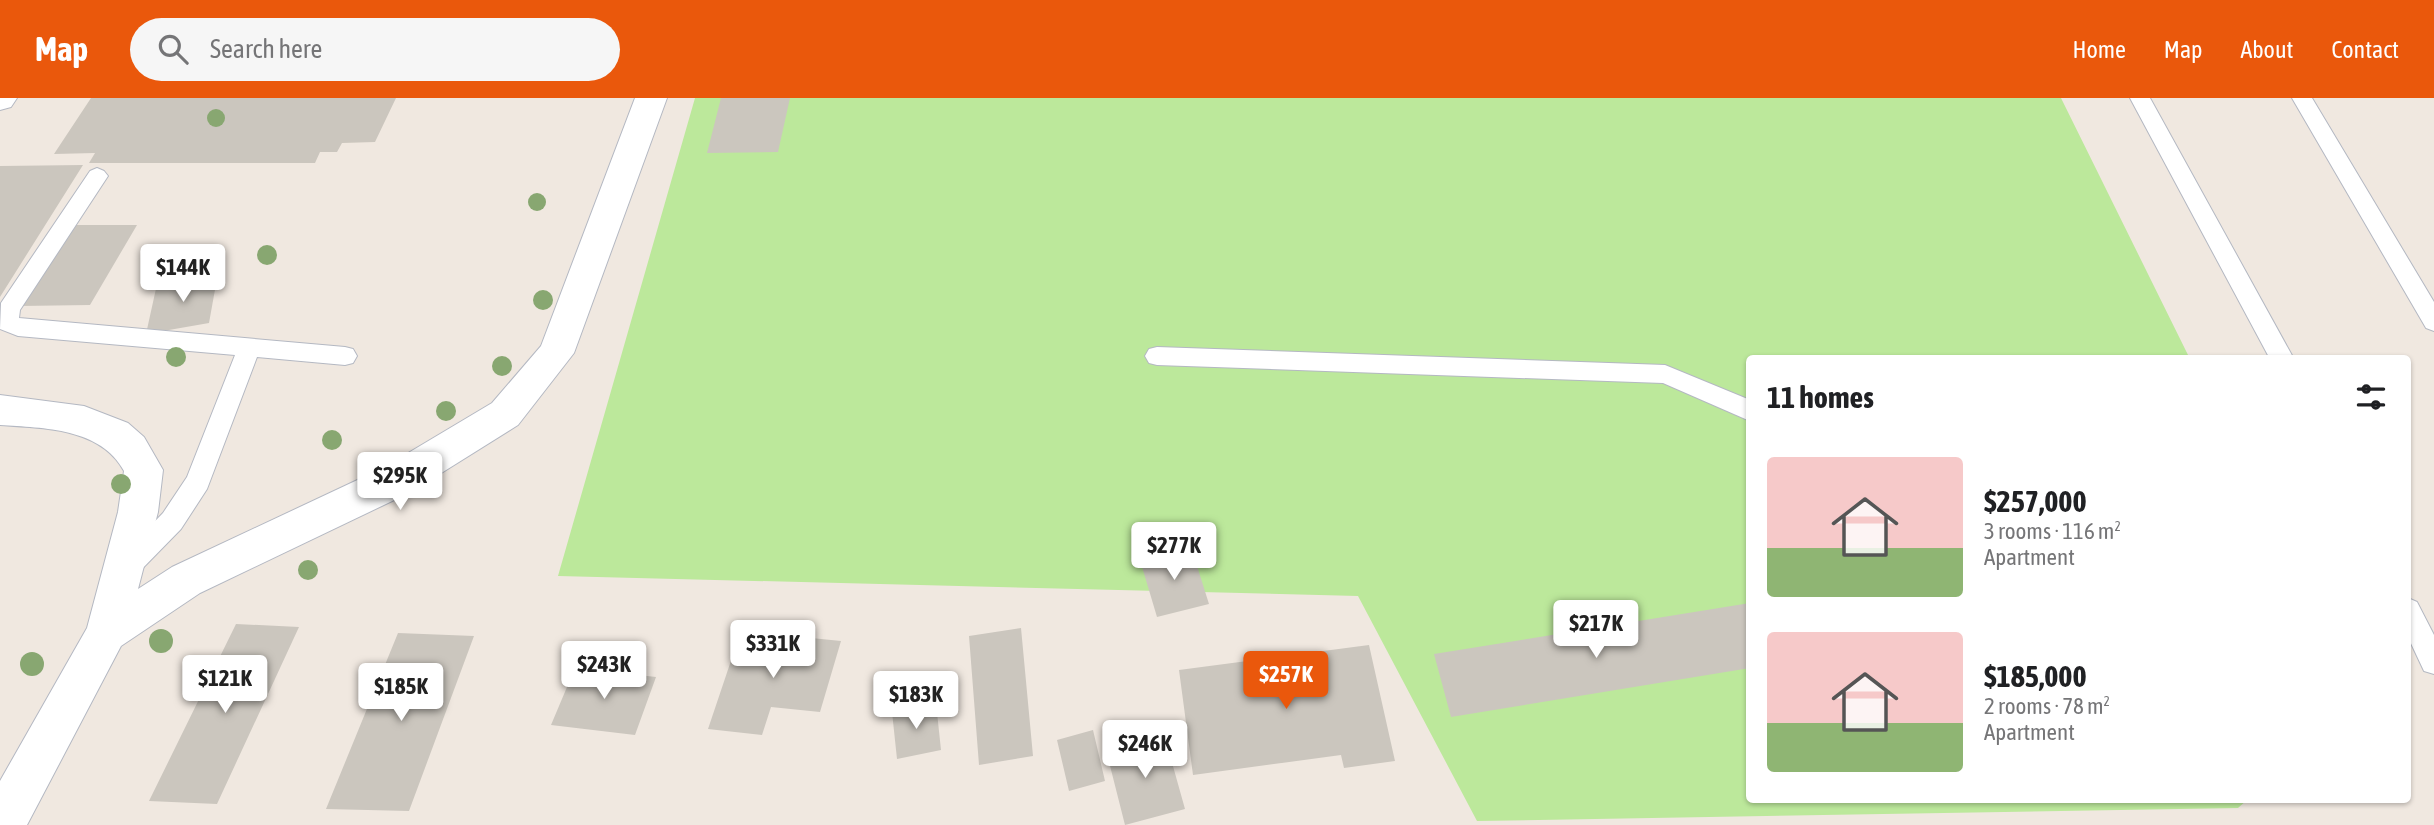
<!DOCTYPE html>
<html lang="en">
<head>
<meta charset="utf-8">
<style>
  body { margin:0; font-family:"Asap Condensed",sans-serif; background:#f6f6f6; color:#202124; height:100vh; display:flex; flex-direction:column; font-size:26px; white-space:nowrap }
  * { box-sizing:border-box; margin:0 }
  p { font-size:23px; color:#757577 }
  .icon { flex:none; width:38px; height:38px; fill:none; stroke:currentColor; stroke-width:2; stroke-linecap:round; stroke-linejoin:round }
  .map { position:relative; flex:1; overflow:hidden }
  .drawer { position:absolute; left:1746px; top:257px; width:665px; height:448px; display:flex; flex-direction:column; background:#fff; border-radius:7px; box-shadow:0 2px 5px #0004 }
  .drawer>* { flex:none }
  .price { position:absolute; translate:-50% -60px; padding:0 16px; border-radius:7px; background:#fff; color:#222; font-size:23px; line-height:46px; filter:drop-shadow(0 2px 4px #0008) }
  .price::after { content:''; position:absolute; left:50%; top:42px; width:21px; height:16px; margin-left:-10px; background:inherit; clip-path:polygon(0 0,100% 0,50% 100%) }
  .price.active { background:#ea580c; color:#fff }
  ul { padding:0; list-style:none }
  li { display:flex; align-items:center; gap:21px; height:175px; padding:0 21px }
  li span { display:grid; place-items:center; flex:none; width:196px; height:140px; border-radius:7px; color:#555 }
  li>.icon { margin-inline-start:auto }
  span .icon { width:84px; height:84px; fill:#fffc; stroke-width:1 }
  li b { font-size:30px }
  h2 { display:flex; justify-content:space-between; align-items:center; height:84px; padding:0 21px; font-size:30px }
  header { display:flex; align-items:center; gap:42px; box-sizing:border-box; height:98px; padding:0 35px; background:#ea580c; color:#fff }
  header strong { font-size:33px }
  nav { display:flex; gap:38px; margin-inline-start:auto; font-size:24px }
  .search { width:490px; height:63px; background:#f6f6f6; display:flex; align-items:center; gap:18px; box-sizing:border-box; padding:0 24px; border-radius:38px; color:#757577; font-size:26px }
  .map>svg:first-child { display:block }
</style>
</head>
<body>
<header>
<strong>Map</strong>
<div class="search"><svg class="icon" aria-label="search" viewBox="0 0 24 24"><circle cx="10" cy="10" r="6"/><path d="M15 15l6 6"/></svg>Search here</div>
<nav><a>Home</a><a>Map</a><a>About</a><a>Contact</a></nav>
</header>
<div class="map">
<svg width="2434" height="727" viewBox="0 0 2434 727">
  <rect width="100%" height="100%" fill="#f0e8e0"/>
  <!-- green -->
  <path fill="#bce89b" d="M695,0H2061L2190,261H1750V702H2247L2238,710L1477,723L1358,498L558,478Z"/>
  <!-- building -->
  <path fill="#cbc6be" d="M91,0H396L375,44L342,45L337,54H320L315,65H89L95,55L54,56Z
    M721,0H790L778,54L707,55Z
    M83,67L0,199V68Z
    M70,127H137L90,207L20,208Z
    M218,175L209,225L146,236L157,186Z
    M1191,449L1209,506L1157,519L1140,462Z
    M1750,505V570L1451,619L1434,556Z
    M236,526L299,529L217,706L149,703Z
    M1021,530L1033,658L979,667L969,538Z
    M741,533L841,543L820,614L771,609L762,637L708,631Z
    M398,535L474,538L409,713L326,711Z
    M1369,547L1395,663L1344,670L1341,657L1193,677L1179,572Z
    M575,570L656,579L635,637L551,627Z
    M936,605L941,652L897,661L892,614Z
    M1093,632L1105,683L1069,693L1057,642Z
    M1164,636L1185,711L1125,727L1106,652Z"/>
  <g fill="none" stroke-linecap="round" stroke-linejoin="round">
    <!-- service casing -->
    <g stroke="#b4b8c2" stroke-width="2">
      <path id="service" d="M2130,0H2150L2294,261H2270Z
        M2292,0H2312L2434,204V233L2426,230Z
        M97,70L104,73L108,78L20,212L19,220L345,249L353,251L357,258L353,265L345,267L257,259L207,391L181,431L136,477L127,480L118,477L114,469L118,461L163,415L187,379L235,257L18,238L0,231L1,205L90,73Z
        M1157,249L1665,267L1750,302V323L1663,285L1157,267L1149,265L1145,258L1149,251Z
        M2408,500L2417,504L2434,537V576L2424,573L2408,539Z"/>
    </g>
    <!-- minor casing -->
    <g stroke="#b4b8c2" stroke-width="2">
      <path id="minor" d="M0,0H17L11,9L0,12Z
        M635,0H667L574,255L518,327L411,394L200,495L121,548L27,727H0V683L87,530L118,414L124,373C101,330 44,330 0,327V297L84,308L128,325L144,339L163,372L158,414L138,491L172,469L383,370L492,305L541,248Z"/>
    </g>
    <!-- service -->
    <use href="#service" fill="#fff" fill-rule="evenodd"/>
    <!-- minor -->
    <use href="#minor" fill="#fff" fill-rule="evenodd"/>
  </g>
  <!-- trees -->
  <g fill="#88a771">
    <circle cx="216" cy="20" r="9"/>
    <circle cx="537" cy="104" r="9"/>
    <circle cx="267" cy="157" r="10"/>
    <circle cx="543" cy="202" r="10"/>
    <circle cx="176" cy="259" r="10"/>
    <circle cx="502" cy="268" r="10"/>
    <circle cx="446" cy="313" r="10"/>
    <circle cx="332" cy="342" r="10"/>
    <circle cx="121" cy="386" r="10"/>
    <circle cx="308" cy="472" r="10"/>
    <circle cx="161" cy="543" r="12"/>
    <circle cx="32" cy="566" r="12"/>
  </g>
</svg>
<b class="price" style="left:183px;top:206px">$144K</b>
<b class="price" style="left:400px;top:414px">$295K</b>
<b class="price" style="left:1174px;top:484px">$277K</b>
<b class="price" style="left:1596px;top:562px">$217K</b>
<b class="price" style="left:773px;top:582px">$331K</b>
<b class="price" style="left:604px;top:603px">$243K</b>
<b class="price active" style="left:1286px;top:613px">$257K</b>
<b class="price" style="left:225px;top:617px">$121K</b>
<b class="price" style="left:401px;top:625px">$185K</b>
<b class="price" style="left:916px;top:633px">$183K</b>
<b class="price" style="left:1145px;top:682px">$246K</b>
<section class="drawer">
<h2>11 homes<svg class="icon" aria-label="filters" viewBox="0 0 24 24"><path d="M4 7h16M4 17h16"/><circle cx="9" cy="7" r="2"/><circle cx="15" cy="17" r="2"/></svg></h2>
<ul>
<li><span style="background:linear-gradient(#f6c9c9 65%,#8fb573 0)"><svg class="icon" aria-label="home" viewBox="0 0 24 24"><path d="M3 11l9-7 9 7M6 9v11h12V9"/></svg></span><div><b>$257,000</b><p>3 rooms · 116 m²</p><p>Apartment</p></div></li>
<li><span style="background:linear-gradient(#f6c9c9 65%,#8fb573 0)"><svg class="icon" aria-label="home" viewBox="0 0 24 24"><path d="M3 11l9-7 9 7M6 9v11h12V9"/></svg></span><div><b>$185,000</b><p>2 rooms · 78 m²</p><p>Apartment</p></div></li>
</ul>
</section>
</div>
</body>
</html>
